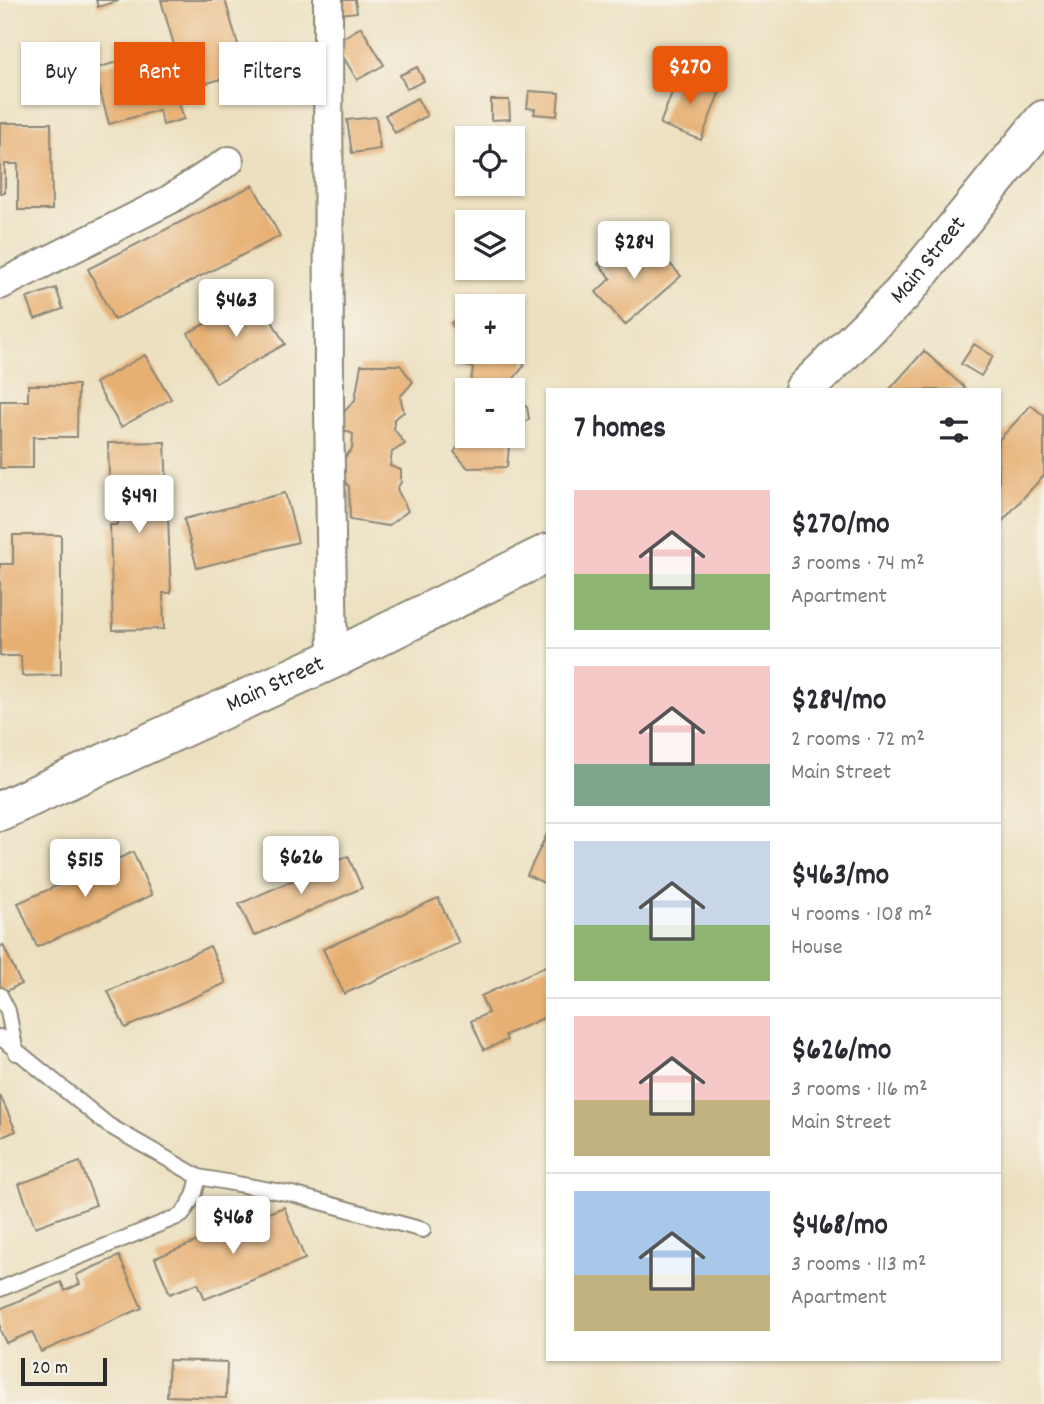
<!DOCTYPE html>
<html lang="en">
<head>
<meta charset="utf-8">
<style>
  body { margin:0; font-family:Dekko,sans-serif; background:#f7f7f7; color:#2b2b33; height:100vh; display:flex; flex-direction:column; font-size:26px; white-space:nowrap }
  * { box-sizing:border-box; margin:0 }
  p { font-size:23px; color:#7c7c81 }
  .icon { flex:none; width:38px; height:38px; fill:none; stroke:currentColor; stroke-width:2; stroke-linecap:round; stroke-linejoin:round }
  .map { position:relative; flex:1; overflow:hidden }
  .drawer { position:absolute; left:546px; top:388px; width:455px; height:973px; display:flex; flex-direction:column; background:#fff; border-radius:0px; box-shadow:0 2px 5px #0004 }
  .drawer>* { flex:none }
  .hud { position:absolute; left:21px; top:42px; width:420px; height:63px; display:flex; gap:14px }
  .buttons { position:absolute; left:455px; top:126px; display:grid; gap:14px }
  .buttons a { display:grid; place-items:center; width:70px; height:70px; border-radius:0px; background:#fff; box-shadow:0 2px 5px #0004; font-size:35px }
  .scale { position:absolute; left:21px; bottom:18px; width:86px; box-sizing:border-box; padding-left:7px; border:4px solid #2b2b2b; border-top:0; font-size:19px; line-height:24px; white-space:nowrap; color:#2b2b2b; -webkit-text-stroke:5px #f7f3e8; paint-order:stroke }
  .price { position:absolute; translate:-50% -60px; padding:0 16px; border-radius:7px; background:#fff; color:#222; font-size:23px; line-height:46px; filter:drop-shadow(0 2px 4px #0008) }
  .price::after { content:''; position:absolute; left:50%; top:42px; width:21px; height:16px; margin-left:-10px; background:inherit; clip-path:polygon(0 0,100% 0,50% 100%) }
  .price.current { background:#ea580c; color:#fff }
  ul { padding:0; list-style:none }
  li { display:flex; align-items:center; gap:21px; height:175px; padding:0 28px }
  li+li { border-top:2px solid #e1e1e2 }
  li span { display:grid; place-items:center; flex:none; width:196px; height:140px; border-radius:0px; color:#555 }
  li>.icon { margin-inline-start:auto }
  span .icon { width:84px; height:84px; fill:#fffc; stroke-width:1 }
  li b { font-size:30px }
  h2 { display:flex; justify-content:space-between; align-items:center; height:84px; padding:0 28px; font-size:30px }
  .tag { padding:0 24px; border-radius:0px; background:#fff; box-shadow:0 2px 5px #0004; font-size:24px; line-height:63px }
  .tag.current { background:#ea580c; color:#fff }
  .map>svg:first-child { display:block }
</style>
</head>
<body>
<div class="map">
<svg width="1044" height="1404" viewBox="0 0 1044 1404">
  <rect width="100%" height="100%" fill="#f7f3e8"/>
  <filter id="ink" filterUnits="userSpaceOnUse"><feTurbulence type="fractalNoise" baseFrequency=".0143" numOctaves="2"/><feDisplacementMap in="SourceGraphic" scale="14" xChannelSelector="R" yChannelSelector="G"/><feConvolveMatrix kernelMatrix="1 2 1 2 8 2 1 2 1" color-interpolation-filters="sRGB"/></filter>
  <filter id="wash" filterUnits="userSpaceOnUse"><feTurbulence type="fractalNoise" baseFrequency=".00686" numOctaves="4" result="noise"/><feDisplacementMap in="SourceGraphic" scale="28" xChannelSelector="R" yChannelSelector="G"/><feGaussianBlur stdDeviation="1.57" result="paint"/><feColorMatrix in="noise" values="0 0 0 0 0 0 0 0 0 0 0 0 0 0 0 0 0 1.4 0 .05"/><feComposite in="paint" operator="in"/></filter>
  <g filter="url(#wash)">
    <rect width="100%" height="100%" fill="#ece0c0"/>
    <g id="blocks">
      <!-- building -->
      <path fill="#e7b073" d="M96,0H118V1L98,7Z
        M161,0H225L246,72L200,85L204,96L179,103L184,119L163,125L159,110L109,124L94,69L174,45Z
        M338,0H355L357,12L340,14Z
        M361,27L384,65L357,80L335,43Z
        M417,67L424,81L407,89L400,75Z
        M680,72L721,88L701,140L660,124Z
        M529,91L559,93L557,116L534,114L535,109L527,108Z
        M417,98L427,116L395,133L385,115Z
        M491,100H509L510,119L491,120Z
        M376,117L380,149L352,153L347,120Z
        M0,123H51L52,210H18V164H5V193H0Z
        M253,185L280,236L114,320L88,269Z
        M622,243L640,263L656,248L681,276L625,325L596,292L611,278L598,264Z
        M56,288L63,309L35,319L27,298Z
        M257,295L285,344L216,383L188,333Z
        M467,311V352H513V346L524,354V366L511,382V390H467V401L458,391L471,381L473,368L461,364L460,352L464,344L451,323Z
        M974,344L993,356L981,376L961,364Z
        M924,351L965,388L963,390H889Z
        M145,355L171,399L121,427L95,383Z
        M361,365H400L413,382L400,397L404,412L394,419V429L405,444L392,452L390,466L401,470V482L397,489L408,511L388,526L350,520L349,486L338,476L339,464L352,449L353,434L342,429L341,415L355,400Z
        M28,385H78L77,437H33V468H0V401H28Z
        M513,398L527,407L529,419L513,430Z
        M1031,405L1044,416V475L999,525V440Z
        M467,418V436H510L507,467L468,468L454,452L466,437L462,422Z
        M165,442L171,593H163L164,629L113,630L110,525H117L116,508H110L108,443Z
        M285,493L298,542L197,568L184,519Z
        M13,535H61V675L22,676L21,656H0V564H13Z
        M548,832V885L527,875Z
        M133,852L152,895L37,947L18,903Z
        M348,856L362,888L254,936L239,904Z
        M438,898L459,943L344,994L323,949Z
        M3,945L21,984L0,994V947Z
        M210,946L226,983L125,1028L108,991Z
        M548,965V1016L505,1035L507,1040L484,1050L471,1021L488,1013L481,996Z
        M0,1095L16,1131L0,1138Z
        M80,1162L96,1205L35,1227L19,1184Z
        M284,1207L305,1259L205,1299L198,1283L170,1294L155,1258Z
        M119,1256L142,1308L41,1352L32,1332L6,1343L0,1330V1309L61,1282L65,1291L80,1284L76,1275Z
        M169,1360L227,1362L226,1398L167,1396Z"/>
    </g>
  </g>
  <g filter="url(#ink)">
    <use href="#blocks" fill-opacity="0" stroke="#8c8676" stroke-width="2"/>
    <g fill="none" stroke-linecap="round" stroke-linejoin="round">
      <!-- service casing -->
      <g stroke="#8c8676" stroke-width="18">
        <path id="service" d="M0,995L8,1011L16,1053
          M0,1037L108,1125L199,1177L292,1194L423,1230
          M0,1289L182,1215L194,1196L199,1177"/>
      </g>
      <!-- minor casing -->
      <g stroke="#8c8676" stroke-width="32">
        <path id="minor" d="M328,0L329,408L333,659
          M0,285L169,200L229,161"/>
      </g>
      <!-- secondary casing -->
      <g stroke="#8c8676" stroke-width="42">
        <g id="secondary">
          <path id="s1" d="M804,390L902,294L1044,120"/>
          <path id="s2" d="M0,811L333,659L548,553"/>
        </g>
      </g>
      <!-- service -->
      <use href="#service" stroke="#fff" stroke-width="14"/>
      <!-- minor -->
      <use href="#minor" stroke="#fff" stroke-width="28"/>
      <!-- secondary -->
      <use href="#secondary" stroke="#fff" stroke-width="38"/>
    </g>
  </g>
  <g text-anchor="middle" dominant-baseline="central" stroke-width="5" stroke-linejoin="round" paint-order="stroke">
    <!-- street labels -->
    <g font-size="24" fill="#2b2b2b" stroke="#f7f3e8">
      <text stroke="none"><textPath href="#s1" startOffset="180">Main Street</textPath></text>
      <text stroke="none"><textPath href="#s2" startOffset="303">Main Street</textPath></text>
    </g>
  </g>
</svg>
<div class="buttons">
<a><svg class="icon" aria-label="locate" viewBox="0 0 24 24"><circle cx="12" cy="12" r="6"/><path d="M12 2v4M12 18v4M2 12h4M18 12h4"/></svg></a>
<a><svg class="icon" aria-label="layers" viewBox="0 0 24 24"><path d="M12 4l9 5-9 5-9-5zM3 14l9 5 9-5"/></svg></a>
<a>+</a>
<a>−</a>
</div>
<div class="scale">20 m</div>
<b class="price current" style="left:690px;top:106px">$270</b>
<b class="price" style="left:634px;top:281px">$284</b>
<b class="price" style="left:236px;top:339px">$463</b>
<b class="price" style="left:139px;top:535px">$491</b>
<b class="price" style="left:301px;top:896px">$626</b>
<b class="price" style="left:85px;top:899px">$515</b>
<b class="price" style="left:233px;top:1256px">$468</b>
<div class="hud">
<a class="tag">Buy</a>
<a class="tag current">Rent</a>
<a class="tag">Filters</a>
</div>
<section class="drawer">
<h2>7 homes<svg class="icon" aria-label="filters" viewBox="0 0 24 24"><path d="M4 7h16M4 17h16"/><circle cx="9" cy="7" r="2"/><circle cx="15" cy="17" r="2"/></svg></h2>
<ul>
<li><span style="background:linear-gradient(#f6c9c9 60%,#8fb573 0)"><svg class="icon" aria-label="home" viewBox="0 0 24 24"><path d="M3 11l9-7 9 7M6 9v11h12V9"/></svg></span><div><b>$270/mo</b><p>3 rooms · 74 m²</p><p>Apartment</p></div></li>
<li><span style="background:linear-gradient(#f6c9c9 70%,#7fa58c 0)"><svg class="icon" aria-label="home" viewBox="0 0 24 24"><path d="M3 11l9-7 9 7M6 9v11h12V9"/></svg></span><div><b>$284/mo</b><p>2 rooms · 72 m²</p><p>Main Street</p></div></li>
<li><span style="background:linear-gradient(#c9d6e8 60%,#8fb573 0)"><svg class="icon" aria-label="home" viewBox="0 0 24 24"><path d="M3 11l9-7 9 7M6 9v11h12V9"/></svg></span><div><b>$463/mo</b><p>4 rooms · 108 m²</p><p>House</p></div></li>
<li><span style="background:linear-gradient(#f6c9c9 60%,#c2b280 0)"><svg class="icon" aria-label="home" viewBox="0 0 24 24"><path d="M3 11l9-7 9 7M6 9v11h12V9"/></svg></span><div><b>$626/mo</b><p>3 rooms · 116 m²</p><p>Main Street</p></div></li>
<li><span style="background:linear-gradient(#a9c7e8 60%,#c2b280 0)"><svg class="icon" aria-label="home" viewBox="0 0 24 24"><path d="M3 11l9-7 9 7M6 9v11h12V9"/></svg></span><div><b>$468/mo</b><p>3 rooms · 113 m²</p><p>Apartment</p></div></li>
</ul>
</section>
</div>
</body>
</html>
